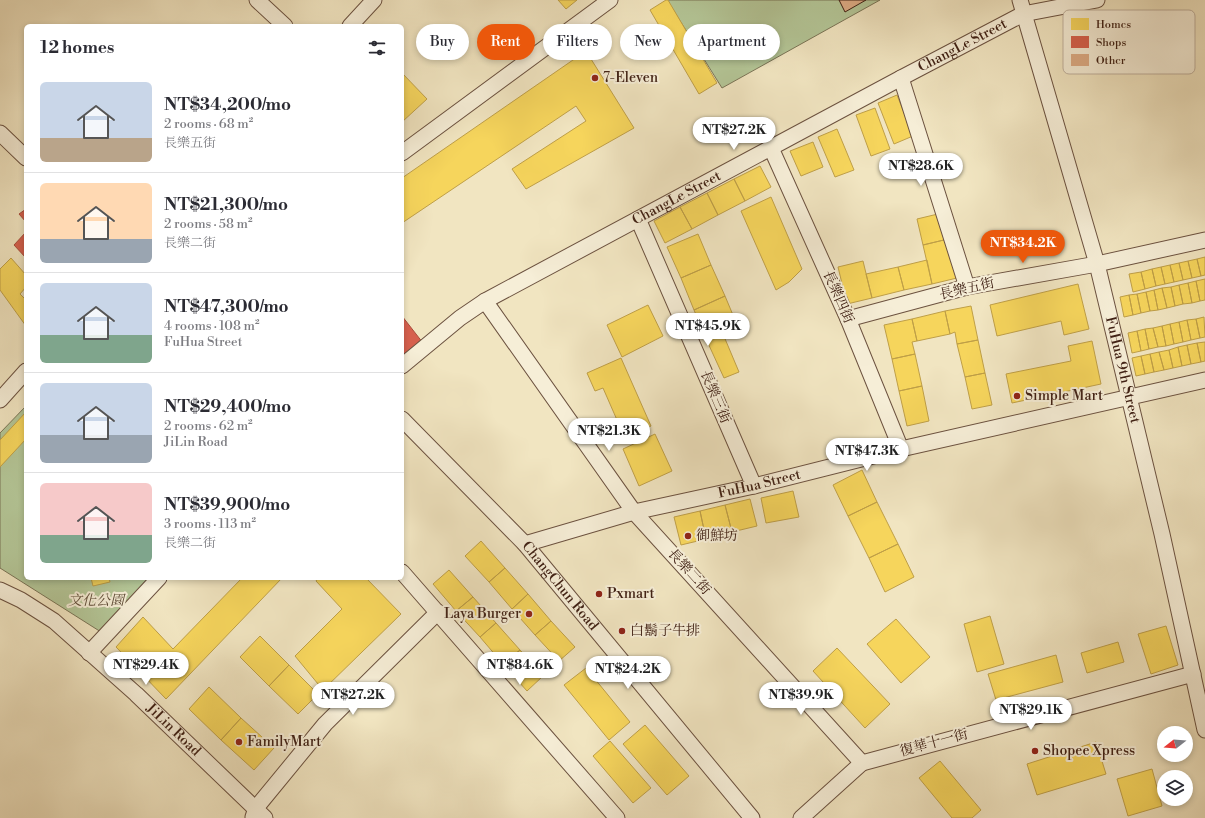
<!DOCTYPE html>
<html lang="en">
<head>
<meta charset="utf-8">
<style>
  body { margin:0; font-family:"Libre Bodoni","Noto Serif TC",serif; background:#f2f2f3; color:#2b2b33; height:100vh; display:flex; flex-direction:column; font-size:15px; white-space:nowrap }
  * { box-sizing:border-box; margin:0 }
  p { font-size:13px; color:#7c7c81 }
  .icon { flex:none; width:22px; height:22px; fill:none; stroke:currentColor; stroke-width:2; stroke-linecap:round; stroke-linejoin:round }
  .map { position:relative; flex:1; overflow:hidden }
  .sheet { position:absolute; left:24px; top:24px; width:380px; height:556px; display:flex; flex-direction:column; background:#fff; border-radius:6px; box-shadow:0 2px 6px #0003 }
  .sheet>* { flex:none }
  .guide { position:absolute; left:416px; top:24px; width:380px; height:36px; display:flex; gap:8px }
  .needle { width:26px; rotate:253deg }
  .buttons { position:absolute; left:1157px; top:726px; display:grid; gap:8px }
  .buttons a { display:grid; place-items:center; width:36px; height:36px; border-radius:50%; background:#fff; box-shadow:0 2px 6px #0003; font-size:20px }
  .price { position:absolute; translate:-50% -34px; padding:0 9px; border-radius:14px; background:#fff; color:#222; font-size:13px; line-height:26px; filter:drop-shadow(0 1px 2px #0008) }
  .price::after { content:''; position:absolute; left:50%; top:24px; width:12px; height:9px; margin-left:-6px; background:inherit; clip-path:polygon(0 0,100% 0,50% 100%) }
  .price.selected { background:#ea580c; color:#fff }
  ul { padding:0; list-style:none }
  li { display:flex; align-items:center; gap:12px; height:100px; padding:0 16px }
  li+li { border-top:1px solid #e1e1e2 }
  li span { display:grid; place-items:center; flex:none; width:112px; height:80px; border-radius:6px; color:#555 }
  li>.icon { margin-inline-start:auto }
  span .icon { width:48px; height:48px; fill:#fffc; stroke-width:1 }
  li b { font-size:17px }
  h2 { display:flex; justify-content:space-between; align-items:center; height:48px; padding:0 16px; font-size:17px }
  .pill { padding:0 14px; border-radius:18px; background:#fff; box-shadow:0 2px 6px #0003; font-size:14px; line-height:36px }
  .pill.selected { background:#ea580c; color:#fff }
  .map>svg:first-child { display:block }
</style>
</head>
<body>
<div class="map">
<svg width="1205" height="818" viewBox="0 0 1205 818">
  <rect width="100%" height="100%" fill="#f1e5c1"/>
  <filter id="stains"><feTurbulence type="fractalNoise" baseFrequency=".005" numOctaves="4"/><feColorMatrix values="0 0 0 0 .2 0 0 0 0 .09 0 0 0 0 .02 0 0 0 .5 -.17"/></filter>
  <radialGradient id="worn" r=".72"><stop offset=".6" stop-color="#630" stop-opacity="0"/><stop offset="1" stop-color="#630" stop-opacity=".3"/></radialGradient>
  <!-- green -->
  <path fill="#b4c697" stroke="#7a7456" d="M667,0H880L722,88Z
    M26,406V578H150L101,632L0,568V433Z"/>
  <!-- homes -->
  <path fill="#f6d55c" stroke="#bf9f47" d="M558,0H577L566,9Z
    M666,0H668L717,83L699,94L650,10Z
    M586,51L634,128L526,189L512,169L586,121L576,106L402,223V178Z
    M402,73L427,99L402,122Z
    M897,95L913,136L894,144L878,103Z
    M875,108L890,149L871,156L856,115Z
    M837,129L854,170L835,177L818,137Z
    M813,142L823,167L801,176L790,151Z
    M760,166L771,187L745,201L734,179Z
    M734,179L745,201L718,215L707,193Z
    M707,193L718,215L692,229L680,207Z
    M771,197L802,269L789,282L776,290L741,211Z
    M680,207L692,229L665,243L654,221Z
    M942,213L948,239L923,245L917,219Z
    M698,234L711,265L681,278L667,247Z
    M948,239L957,278L932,284L923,245Z
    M1205,257V275L1201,276L1197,259Z
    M11,258L26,275V287L20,294L26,300V326L0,290V269Z
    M1197,259L1201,276L1192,278L1188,261Z
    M927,260L932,284L904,290L898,267Z
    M863,261L872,298L847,304L838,267Z
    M1188,261L1192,278L1183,280L1179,263Z
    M1179,263L1183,280L1174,282L1170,265Z
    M711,265L725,296L694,310L681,278Z
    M1170,265L1174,282L1165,284L1161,267Z
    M898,267L904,290L872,298L866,274Z
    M1161,267L1165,284L1156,286L1152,269Z
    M1152,269L1156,286L1145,289L1141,272Z
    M1141,272L1145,289L1133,292L1129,274Z
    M1205,279V300L1200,301L1196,281Z
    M1196,281L1200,301L1192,303L1188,283Z
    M1188,283L1192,303L1183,304L1179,285Z
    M1078,284L1089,329L1064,335L1061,321L997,336L990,305Z
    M1179,285L1183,304L1175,306L1171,287Z
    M1171,287L1175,306L1167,308L1162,288Z
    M1162,288L1167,308L1158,310L1154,290Z
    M1154,290L1158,310L1150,311L1146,292Z
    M1146,292L1150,311L1141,313L1137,294Z
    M1137,294L1141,313L1133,315L1129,295Z
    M1129,295L1133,315L1124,317L1120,297Z
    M725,296L738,327L707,341L694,310Z
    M648,305L663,336L622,357L607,325Z
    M971,306L978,340L957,344L955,332L950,334L945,311Z
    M945,311L950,334L917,341L912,319Z
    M1204,317L1205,337L1200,338L1196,319Z
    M912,319L917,341L912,342L915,354L892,359L884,325Z
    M1196,319L1200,338L1191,340L1187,320Z
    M1187,320L1191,340L1183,342L1179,322Z
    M1179,322L1183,342L1174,344L1170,324Z
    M1170,324L1174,344L1166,346L1162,326Z
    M1162,326L1166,346L1158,347L1153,328Z
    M1153,328L1158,347L1149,349L1145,329Z
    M1145,329L1149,349L1141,351L1137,331Z
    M1137,331L1141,351L1132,353L1128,333Z
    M723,334L739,372L724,378L707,341Z
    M978,340L985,373L965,377L957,344Z
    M1092,341L1101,384L1012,403L1006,374L1071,361L1068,346Z
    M1205,342V361L1201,362L1197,343Z
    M1197,343L1201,362L1191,364L1187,345Z
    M1187,345L1191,364L1182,366L1178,347Z
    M1178,347L1182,366L1173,368L1169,350Z
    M1169,350L1173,368L1164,370L1159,352Z
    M1159,352L1164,370L1154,372L1150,354Z
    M915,354L922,386L899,391L892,359Z
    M1150,354L1154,372L1145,374L1141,356Z
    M1141,356L1145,374L1136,376L1132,358Z
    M621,358L651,426L617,442L609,423L617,420L603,388L595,391L587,373Z
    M985,373L992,405L972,409L965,377Z
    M922,386L929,421L907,426L899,391Z
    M26,412V439L0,467V440Z
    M655,434L672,471L639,486L623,449Z
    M862,470L877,502L848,516L833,485Z
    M793,491L799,517L766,523L761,498Z
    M750,499L757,526L732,532L725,505Z
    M877,502L898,544L869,558L848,516Z
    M725,505L732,532L706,539L700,511Z
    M700,511L706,539L681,545L674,517Z
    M481,541L505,568L489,582L465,556Z
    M898,544L914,577L885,592L869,558Z
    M505,568L528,594L512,609L489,582Z
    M449,570L473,597L456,611L433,584Z
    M91,578H109L110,582L93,586Z
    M242,578H282L166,699L116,647L143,617L173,649Z
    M318,578H366L401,614L323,690L295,656L342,609L316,581Z
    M528,594L551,621L535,635L512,609Z
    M473,597L496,623L480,637L456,611Z
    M990,616L1004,664L977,672L964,624Z
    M896,619L930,657L901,683L867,644Z
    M551,621L575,647L559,661L535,635Z
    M496,623L520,650L503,664L480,637Z
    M1166,626L1178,665L1151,674L1138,634Z
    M260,636L289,665L269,686L240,657Z
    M1118,642L1124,662L1087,673L1081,653Z
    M837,648L890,704L865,728L813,671Z
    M520,650L543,676L527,691L503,664Z
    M1056,655L1063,682L996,700L988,674Z
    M289,665L318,694L298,714L269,686Z
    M586,668L630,722L609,740L564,685Z
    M209,687L241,718L221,740L189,709Z
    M241,718L274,748L254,770L221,740Z
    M645,725L689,776L667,795L623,744Z
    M610,741L651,788L633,803L593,756Z
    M1096,742L1106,774L1037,795L1027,764Z
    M940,761L981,810L972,818H952L919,778Z
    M1152,769L1162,806L1128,816L1117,779Z"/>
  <!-- shops -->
  <path fill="#d6604d" stroke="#a94d3c" d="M26,209V222L19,214Z
    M26,232V258L14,245Z
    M402,316L423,343L402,361Z"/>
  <!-- building -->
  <path fill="#ddac85" stroke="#402115" d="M839,0H866L845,12Z"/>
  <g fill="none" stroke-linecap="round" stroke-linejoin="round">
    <!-- minor casing -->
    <g stroke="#6c5240" stroke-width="17">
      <g id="minor">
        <path d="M257,0L285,26"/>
        <path id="s1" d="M1020,0L1097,264L1162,534L1205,730"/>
        <path d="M350,26L374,0"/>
        <path d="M901,78L967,287"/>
        <path d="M0,133L26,158"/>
        <path d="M771,148L848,319L901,449"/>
        <path d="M402,153L610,0"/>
        <path d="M638,219L754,486"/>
        <path d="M485,301L634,512L862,763L801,818"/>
        <path d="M848,319L967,287L1097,264L1205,240"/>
        <path id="s2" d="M402,366L460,318L485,301L901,78L1023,14L1097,0"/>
        <path d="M0,400L26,371"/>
        <path id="s3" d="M402,419L525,544L752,818"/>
        <path id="s4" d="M525,544L634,512L754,486L901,449L1205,380"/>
        <path d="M402,572L617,818"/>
        <path id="s5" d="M0,590L21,600L54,621L136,694L265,818"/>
        <path d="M89,653L159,578"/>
        <path d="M862,763L1193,674"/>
        <path d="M253,817L256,808L325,724L438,612"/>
      </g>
    </g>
    <!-- minor -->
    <use href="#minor" stroke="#f6eed7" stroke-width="15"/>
  </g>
  <!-- markers -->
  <g fill="#8f2418" stroke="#f6eed7" stroke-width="1.5">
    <circle cx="595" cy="78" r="4"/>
    <circle cx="1017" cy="396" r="4"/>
    <circle cx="688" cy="536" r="4"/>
    <circle cx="599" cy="594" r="4"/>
    <circle cx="529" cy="614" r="4"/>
    <circle cx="622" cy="631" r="4"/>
    <circle cx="239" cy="742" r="4"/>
    <circle cx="1035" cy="751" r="4"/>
  </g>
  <g text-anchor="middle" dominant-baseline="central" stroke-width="4" stroke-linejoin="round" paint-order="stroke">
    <!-- street labels -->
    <g font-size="14" fill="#402115" stroke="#f6eed7">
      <text stroke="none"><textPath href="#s2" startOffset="647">ChangLe Street</textPath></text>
      <text stroke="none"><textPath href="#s2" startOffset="323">ChangLe Street</textPath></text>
      <text transform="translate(967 289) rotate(-13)">長樂五街</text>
      <text transform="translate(838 297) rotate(66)">長樂四街</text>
      <text stroke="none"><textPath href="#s1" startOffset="384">FuHua 9th Street</textPath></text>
      <text transform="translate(715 397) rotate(67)">長樂三街</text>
      <text stroke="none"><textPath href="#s4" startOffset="242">FuHua Street</textPath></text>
      <text transform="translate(689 572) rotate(48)">長樂二街</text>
      <text stroke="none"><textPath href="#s3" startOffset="230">ChangChun Road</textPath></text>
      <text stroke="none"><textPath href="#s5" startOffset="224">JiLin Road</textPath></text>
      <text transform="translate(934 743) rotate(-15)">復華十一街</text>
    </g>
    <!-- poi labels -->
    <g font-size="14" fill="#402115" stroke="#f6eed7" text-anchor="start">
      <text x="603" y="78">7-Eleven</text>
      <text x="1025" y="396">Simple Mart</text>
      <text x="696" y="536">御鮮坊</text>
      <text x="607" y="594">Pxmart</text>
      <text x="521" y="614" text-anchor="end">Laya Burger</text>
      <text x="630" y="631">白鬍子牛排</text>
      <text x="247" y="742">FamilyMart</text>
      <text x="1043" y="751">Shopee Xpress</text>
    </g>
    <!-- park labels -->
    <g font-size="14" font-style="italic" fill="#5d4a36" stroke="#f6eed7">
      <text x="96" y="601">文化公園</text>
    </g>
  </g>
  <!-- legend -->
  <rect x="1063" y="10" width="132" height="64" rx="6" fill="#f6eed7" stroke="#bfb09d" stroke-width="1"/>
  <rect x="1071" y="18" width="18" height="12" fill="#f6d55c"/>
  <rect x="1071" y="36" width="18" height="12" fill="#d6604d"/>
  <rect x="1071" y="54" width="18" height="12" fill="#ddac85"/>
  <g font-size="11" fill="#402115">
    <text x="1096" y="28">Homes</text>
    <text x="1096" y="46">Shops</text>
    <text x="1096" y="64">Other</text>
  </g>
  <rect width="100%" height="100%" filter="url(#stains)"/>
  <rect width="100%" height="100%" fill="url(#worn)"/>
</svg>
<div class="buttons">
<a><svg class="needle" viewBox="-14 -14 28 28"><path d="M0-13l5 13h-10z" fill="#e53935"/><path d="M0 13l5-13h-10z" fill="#7c7c81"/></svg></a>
<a><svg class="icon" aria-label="layers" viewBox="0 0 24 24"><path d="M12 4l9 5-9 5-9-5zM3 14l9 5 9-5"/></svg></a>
</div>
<b class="price" style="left:734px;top:151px">NT$27.2K</b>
<b class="price" style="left:921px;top:187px">NT$28.6K</b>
<b class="price selected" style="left:1023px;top:264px">NT$34.2K</b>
<b class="price" style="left:708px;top:347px">NT$45.9K</b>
<b class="price" style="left:609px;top:452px">NT$21.3K</b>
<b class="price" style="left:867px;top:472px">NT$47.3K</b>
<b class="price" style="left:146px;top:686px">NT$29.4K</b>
<b class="price" style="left:520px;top:686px">NT$84.6K</b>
<b class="price" style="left:628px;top:690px">NT$24.2K</b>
<b class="price" style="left:353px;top:716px">NT$27.2K</b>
<b class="price" style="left:801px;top:716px">NT$39.9K</b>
<b class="price" style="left:1031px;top:731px">NT$29.1K</b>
<div class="guide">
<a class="pill">Buy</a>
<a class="pill selected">Rent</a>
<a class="pill">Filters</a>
<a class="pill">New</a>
<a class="pill">Apartment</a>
</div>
<section class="sheet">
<h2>12 homes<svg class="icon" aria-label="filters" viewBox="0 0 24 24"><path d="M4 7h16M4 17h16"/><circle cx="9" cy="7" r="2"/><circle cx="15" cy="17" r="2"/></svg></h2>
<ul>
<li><span style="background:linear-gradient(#c9d6e8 70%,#b9a48a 0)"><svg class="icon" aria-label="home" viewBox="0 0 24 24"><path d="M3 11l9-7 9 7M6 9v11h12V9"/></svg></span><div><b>NT$34,200/mo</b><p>2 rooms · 68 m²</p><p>長樂五街</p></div></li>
<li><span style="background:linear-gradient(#ffd9b3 70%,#9aa5b1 0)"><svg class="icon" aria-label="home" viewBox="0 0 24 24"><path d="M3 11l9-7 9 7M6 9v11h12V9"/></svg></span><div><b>NT$21,300/mo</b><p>2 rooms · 58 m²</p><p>長樂二街</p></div></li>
<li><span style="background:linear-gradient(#c9d6e8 65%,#7fa58c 0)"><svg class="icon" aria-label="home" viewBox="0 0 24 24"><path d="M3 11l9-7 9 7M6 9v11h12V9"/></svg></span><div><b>NT$47,300/mo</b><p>4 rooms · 108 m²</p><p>FuHua Street</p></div></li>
<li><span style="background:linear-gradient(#c9d6e8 65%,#9aa5b1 0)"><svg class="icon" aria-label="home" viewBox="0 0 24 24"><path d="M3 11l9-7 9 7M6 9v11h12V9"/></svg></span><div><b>NT$29,400/mo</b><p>2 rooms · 62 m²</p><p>JiLin Road</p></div></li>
<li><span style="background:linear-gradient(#f6c9c9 65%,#7fa58c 0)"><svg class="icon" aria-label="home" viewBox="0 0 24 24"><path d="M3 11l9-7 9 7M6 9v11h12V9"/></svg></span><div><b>NT$39,900/mo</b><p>3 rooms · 113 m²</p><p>長樂二街</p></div></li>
</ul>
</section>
</div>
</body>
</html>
